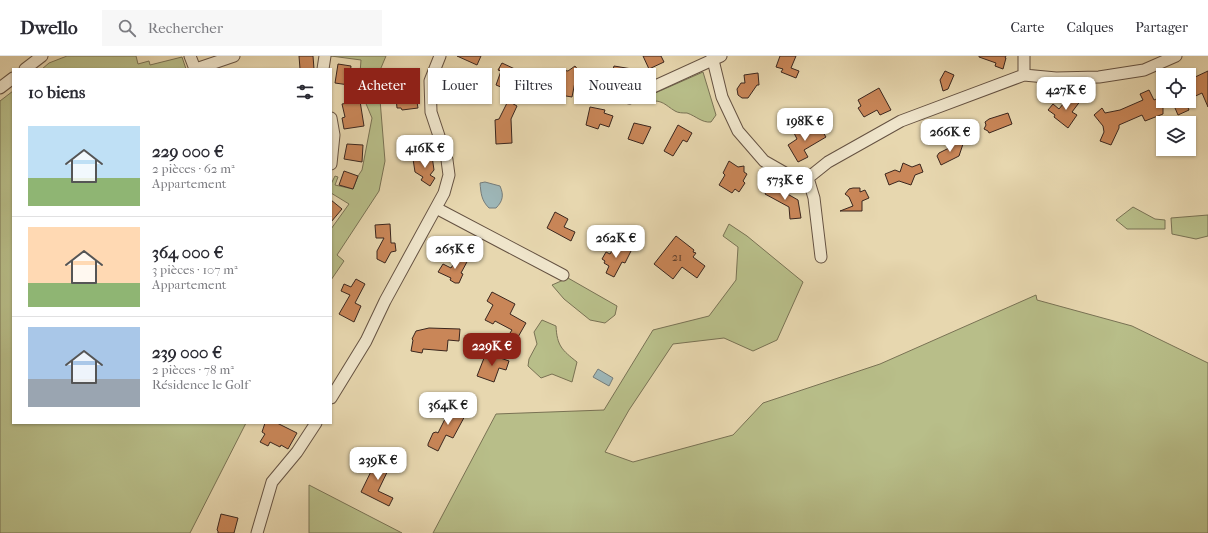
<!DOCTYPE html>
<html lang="fr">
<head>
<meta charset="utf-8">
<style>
  body { margin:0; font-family:"IM FELL French Canon",serif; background:#f7f7f7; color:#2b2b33; height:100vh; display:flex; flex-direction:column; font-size:15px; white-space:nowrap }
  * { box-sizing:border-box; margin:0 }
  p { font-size:13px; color:#7c7c81 }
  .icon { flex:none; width:22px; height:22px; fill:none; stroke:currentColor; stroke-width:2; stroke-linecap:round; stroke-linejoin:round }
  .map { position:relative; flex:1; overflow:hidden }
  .drawer { position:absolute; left:12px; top:12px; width:320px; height:356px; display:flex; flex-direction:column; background:#fff; border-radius:0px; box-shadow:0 1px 3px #0004 }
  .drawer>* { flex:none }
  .guide { position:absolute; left:344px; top:12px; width:380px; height:36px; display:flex; gap:8px }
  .tools { position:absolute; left:1156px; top:12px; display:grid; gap:8px }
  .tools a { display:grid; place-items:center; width:40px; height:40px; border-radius:0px; background:#fff; box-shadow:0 1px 3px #0004; font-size:20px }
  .price { position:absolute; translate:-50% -34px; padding:0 9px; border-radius:8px; background:#fff; color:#222; font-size:13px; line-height:26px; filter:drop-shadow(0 1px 2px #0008) }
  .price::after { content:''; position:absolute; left:50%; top:24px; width:12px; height:9px; margin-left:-6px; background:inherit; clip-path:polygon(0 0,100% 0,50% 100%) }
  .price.active { background:#8f2418; color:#fff }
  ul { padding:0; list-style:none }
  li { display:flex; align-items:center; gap:12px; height:100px; padding:0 16px }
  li+li { border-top:1px solid #e1e1e2 }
  li span { display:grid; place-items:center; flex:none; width:112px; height:80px; border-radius:0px; color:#555 }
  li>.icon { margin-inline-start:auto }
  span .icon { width:48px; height:48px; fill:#fffc; stroke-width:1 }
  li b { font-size:17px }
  h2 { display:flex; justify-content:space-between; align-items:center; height:48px; padding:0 16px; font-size:17px }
  .chip { padding:0 14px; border-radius:0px; background:#fff; box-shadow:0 1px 3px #0004; font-size:14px; line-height:36px }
  .chip.active { background:#8f2418; color:#fff }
  header { display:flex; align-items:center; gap:24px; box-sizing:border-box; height:56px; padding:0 20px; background:#fff; border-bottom:1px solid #e1e1e2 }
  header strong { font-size:19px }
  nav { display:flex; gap:22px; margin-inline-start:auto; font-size:14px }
  .search { width:280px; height:36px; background:#f7f7f7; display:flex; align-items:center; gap:10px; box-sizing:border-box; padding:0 14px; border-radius:0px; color:#7c7c81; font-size:15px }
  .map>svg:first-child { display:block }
</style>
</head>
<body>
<header>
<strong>Dwello</strong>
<div class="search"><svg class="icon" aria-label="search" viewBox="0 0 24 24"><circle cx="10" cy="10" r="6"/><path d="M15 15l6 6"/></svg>Rechercher</div>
<nav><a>Carte</a><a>Calques</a><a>Partager</a></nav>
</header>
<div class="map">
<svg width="1208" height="477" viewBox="0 0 1208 477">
  <rect width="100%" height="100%" fill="#e7d7af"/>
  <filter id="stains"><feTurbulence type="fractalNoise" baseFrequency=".005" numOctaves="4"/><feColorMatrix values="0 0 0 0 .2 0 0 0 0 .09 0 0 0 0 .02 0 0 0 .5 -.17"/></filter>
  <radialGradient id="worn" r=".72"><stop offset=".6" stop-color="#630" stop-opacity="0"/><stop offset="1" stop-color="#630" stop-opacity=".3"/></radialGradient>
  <!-- green -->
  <path fill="#b8be89" stroke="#797254" d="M67,0H136L138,8L149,5L150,9L182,1L186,13H42L49,7Z
    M331,0H386L378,19L385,105L379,135L337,199L344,205L331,224V173L349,148L331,137V128L335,120L338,121L335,129L353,133L358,120L362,114L372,62L359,31L361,4Z
    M703,16L716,59L711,66C702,67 696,60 687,57C683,57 678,57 675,55C665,49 663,44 650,45L653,38Z
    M13,35V367H246L190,477H0V45Z
    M1133,151L1155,163L1165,164V173H1127L1116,164Z
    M1208,159V180L1196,183L1172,178L1171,162Z
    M729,168L747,180L803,226L777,284L753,295L724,282L673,288L629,354L605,396L633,406L733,379L763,347L880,308L1036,239L1037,244L1132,270L1208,307V477H433L496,358L604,354L653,274L709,260L736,224L738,191L723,180Z
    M568,222L617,250L615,259L605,267L590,264L564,243L552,229Z
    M542,264L556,270C557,290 562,294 577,306L572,326L552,318L541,322L528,310L529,303L537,288L534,276Z
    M309,429L402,477H309Z"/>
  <!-- water -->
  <path fill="#9db6b7" stroke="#757c7a" d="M485,126L500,130C504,139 503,145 496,152H489C481,144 481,137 480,127Z
    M598,313L613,322L609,330L593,321Z"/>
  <!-- building -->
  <path fill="#c98658" stroke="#3a261e" d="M299,0H313L314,13H300Z
    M457,0H481L477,9Z
    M643,0H661L664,6L649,13Z
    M780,0H796L791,12L799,15L796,22L781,16L783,13L776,11Z
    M979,0H1006L1005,2H1006L1003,13L995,10L996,7L979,1Z
    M502,7L517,14L508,34L496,29L501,15L498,14Z
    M338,8L351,10L349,29L335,27Z
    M575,10L583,20L575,26L572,41L560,39L562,30H560L561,25L552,23L554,13L568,15Z
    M614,10L632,13L629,22L610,32L605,20L612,17Z
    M945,15L954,19L948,33L943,35L940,24Z
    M1208,15V51L1202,37L1189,43V29L1195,26L1193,22Z
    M758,17L759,29H757L748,42H742L738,39L737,33L741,27H745L744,19Z
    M414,27L415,40H416L418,52L402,54L401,52H397L396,42H401L399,29Z
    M879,32L891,54L880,59L877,54L864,61L858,52L861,50L858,44Z
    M1149,34L1154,44L1163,40V58L1145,65L1142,59L1119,69V72L1111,89L1100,85L1104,76L1103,70L1094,59L1102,52L1105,57L1120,54L1143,44L1140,38Z
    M1072,37L1081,44L1072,56L1077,59L1068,72L1054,61L1055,59L1048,54L1053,48L1059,53Z
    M360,45L364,70L344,73L342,62L345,61L342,48Z
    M508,45L517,50L511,63L512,87L496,88L495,64L499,63Z
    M1172,45H1185L1189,54L1178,59Z
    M590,51L605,54L604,57L613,60L609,71L600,68L598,73L586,69Z
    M1008,57L1012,68L989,77L988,75L984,73L986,69L985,66L989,63Z
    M634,67L651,71L643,88L628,83Z
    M678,69L692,77L687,86L683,84L673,100L664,95Z
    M819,70L826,81L804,94L808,101L798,106L788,89L797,83L794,77L801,73L805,79Z
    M952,84L963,88L959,100L941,109L937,100L939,97L949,92Z
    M347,88L363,89L362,106L344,103Z
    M432,100L434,114L430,119L435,122L430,130L421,124L423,121L415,116L413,103Z
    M729,105L738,111L744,110V116L747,118L743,125L745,127L739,136L735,133L732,137L719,129L725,119L723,117Z
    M903,107L912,111L920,108L923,116L915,119L911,129L899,125L889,129L885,118L895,114L900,116Z
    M344,115L358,120L353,133L339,129Z
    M770,128L798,144L801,162L790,163L789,151L765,138Z
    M853,132H860V136L865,134L869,142L862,145V155H840L853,150L849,141L845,138L849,133Z
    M331,144L342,153L331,166Z
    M555,156L568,163L564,171L575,176L571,185L547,172Z
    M390,168L391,187H395L396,195L391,196L385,207L377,203V195L384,182H376L375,169Z
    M676,180L694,194L693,196L696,197L693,201L705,210L697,222L682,211L673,223L654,208Z
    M622,188L632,193L625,207L622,206L614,221L606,217L609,210L604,207L605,205L602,203L606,196L610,198L613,193L617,195Z
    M459,199L468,204L461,217L463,218L459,227H455L450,224L451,222L438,216L443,208L451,212Z
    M356,223L365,228L355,247L361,250L354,266L339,258L350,239L341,235L344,228L351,231Z
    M492,236L515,248L510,258L526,267L518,281L510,277L512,274L495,265L493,268L485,264L493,249L487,245Z
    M429,272L460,273L459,285L448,284L447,295L423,293L422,297L411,295L413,284L412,283L416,275Z
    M486,297L509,305L506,314L499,312L494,326L477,320Z
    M446,348L453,352L455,349L467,356L453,382L446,379L438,395L428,390V388L433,377L436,376L438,377L445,363L440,360Z
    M265,367H277L297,377L288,393L281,389L280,391L270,386L268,390L260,386L265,378L262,376Z
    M379,399L392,406L378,435L393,442L389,450L361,436Z
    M221,458L238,462L234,477H218V475L217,474Z"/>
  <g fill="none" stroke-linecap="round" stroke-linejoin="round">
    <!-- minor casing -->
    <g stroke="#655242" stroke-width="13">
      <path id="minor" d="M190,0L195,13
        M712,0L722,41L738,75L764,105L799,125L808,122
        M1024,0V19
        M25,13L42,0
        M196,13L234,0
        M323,13L325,0
        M0,32L13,22
        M629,42L721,0
        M331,62L334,79L331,108
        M436,152L563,219
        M821,201L814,142L808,122L828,106L901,65L1024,19L1056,22L1099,21L1144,14L1176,0
        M331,342L366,285L385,245L444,137L449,119L447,104L431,56L430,25L440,0
        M257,477L272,426L297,396L316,367"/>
    </g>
    <!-- minor -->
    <use href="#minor" stroke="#efe5cb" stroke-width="11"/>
  </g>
  <g text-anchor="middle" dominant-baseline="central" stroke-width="4" stroke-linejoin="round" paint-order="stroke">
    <!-- number labels -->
    <g font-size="12" fill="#5e3e2c">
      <text x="677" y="201">21</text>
    </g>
  </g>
  <rect width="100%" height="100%" filter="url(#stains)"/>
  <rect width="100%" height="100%" fill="url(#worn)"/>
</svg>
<div class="tools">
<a><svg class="icon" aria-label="locate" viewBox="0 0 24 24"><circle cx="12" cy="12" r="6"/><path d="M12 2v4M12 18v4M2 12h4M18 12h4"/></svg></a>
<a><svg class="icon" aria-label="layers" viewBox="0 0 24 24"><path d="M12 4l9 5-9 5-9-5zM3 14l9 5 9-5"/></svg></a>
</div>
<b class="price" style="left:1066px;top:55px">427K €</b>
<b class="price" style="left:805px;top:86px">198K €</b>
<b class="price" style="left:950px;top:97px">266K €</b>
<b class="price" style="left:425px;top:113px">416K €</b>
<b class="price" style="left:785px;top:145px">573K €</b>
<b class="price" style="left:616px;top:203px">262K €</b>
<b class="price" style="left:455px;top:214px">265K €</b>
<b class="price active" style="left:492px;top:311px">229K €</b>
<b class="price" style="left:448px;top:370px">364K €</b>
<b class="price" style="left:378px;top:425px">239K €</b>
<div class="guide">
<a class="chip active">Acheter</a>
<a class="chip">Louer</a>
<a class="chip">Filtres</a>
<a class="chip">Nouveau</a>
</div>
<section class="drawer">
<h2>10 biens<svg class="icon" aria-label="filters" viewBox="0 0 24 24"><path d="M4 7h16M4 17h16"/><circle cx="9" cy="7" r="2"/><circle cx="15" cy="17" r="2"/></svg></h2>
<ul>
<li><span style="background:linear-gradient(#bfe0f5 65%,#8fb573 0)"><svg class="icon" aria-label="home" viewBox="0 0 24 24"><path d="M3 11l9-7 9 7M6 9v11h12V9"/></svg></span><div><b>229 000 €</b><p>2 pièces · 62 m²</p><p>Appartement</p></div></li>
<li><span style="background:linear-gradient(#ffd9b3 70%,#8fb573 0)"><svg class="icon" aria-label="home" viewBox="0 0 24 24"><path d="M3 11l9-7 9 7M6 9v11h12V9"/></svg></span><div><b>364 000 €</b><p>3 pièces · 107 m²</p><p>Appartement</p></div></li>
<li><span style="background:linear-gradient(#a9c7e8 65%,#9aa5b1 0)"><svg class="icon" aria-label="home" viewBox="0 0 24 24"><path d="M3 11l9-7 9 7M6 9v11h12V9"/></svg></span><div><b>239 000 €</b><p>2 pièces · 78 m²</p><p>Résidence le Golf</p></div></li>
</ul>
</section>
</div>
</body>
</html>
